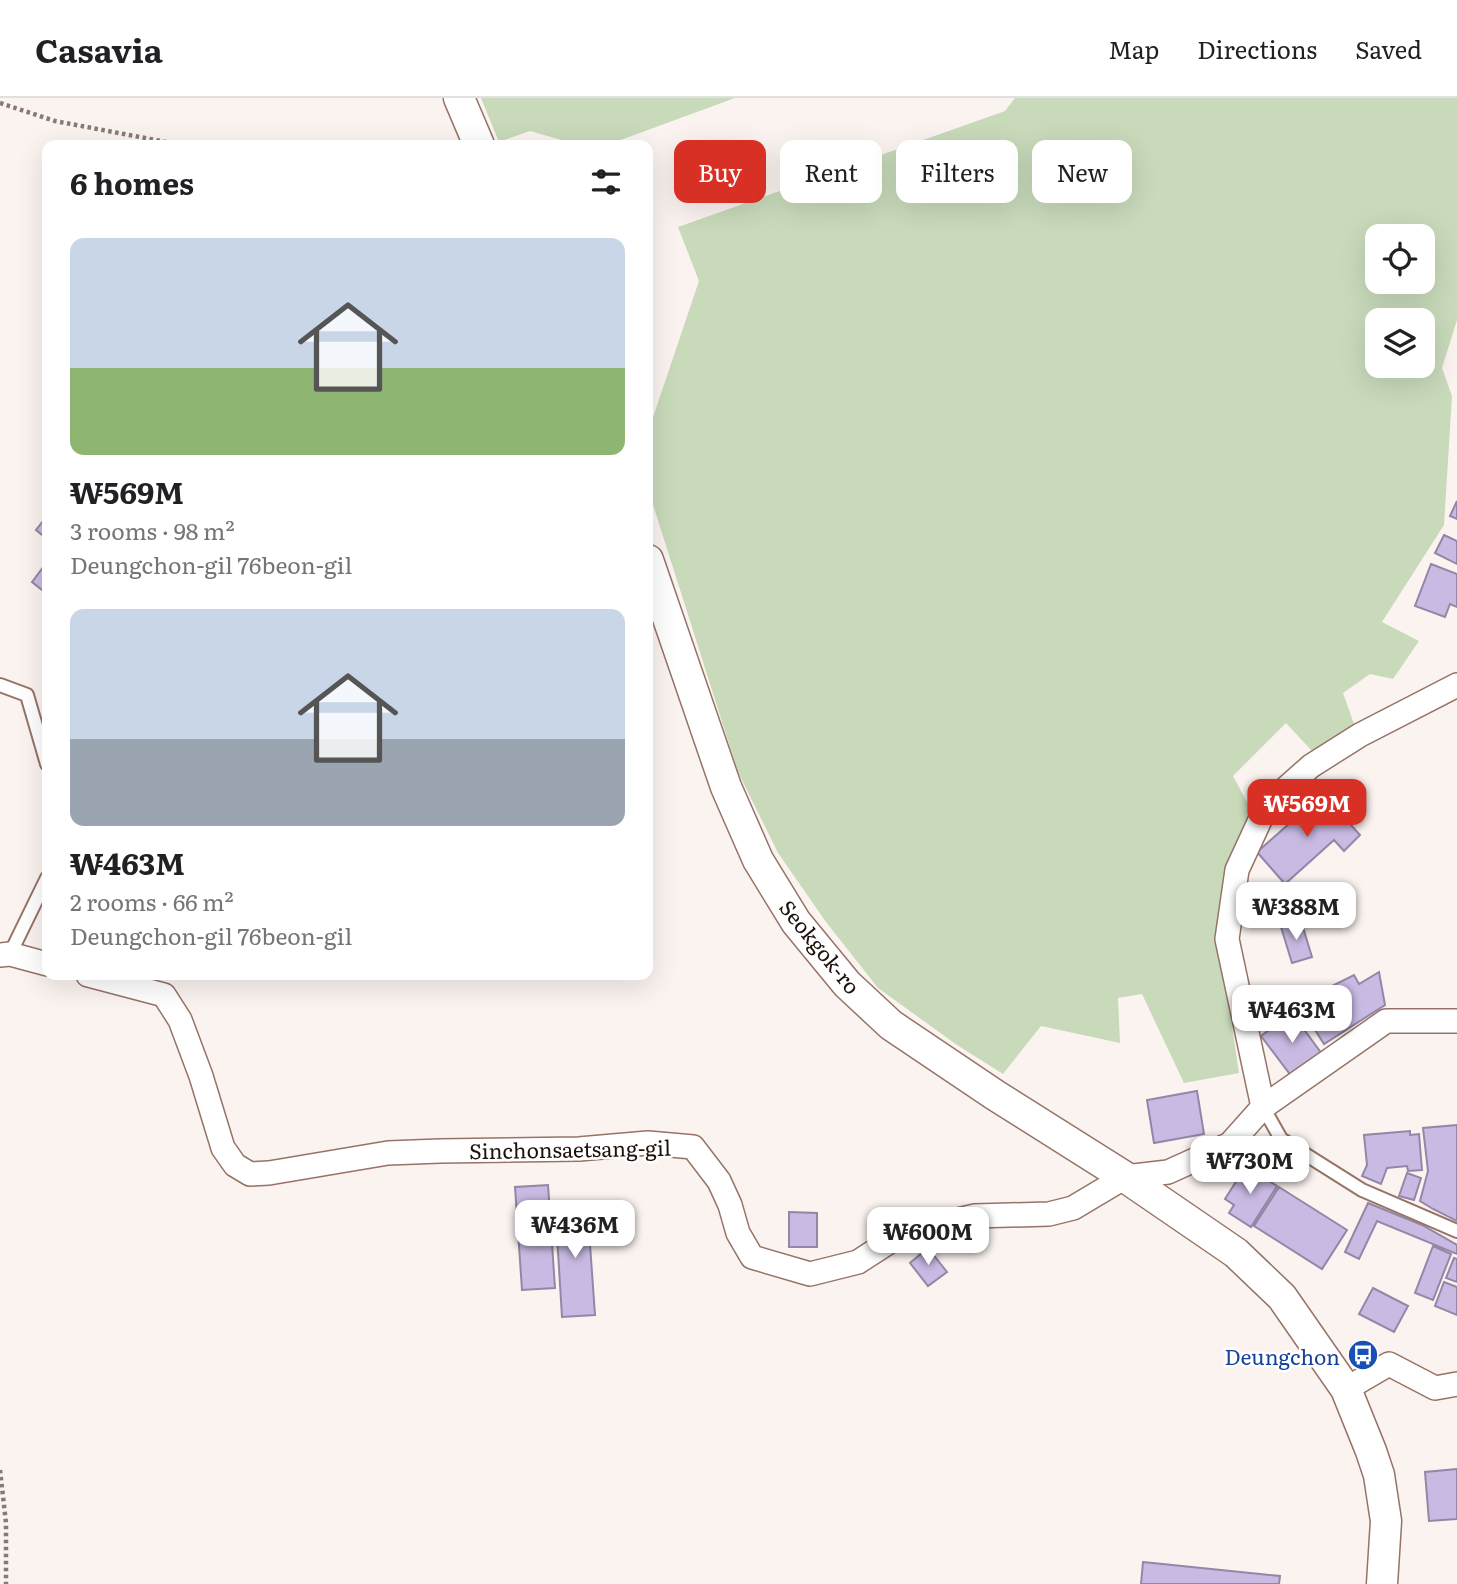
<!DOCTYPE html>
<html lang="en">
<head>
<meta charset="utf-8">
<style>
  body { margin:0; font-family:Literata,serif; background:#f2f2f2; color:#202124; height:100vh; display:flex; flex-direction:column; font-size:26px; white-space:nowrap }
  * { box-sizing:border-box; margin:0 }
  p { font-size:23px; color:#757577 }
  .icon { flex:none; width:38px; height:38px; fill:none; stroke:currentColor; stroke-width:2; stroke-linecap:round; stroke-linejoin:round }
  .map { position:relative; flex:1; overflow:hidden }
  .details { position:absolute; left:42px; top:42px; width:611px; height:840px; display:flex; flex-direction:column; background:#fff; border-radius:14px; box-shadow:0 7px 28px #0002 }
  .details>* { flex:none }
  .banner { position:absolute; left:674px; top:42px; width:665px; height:63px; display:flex; gap:14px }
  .buttons { position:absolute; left:1365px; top:126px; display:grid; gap:14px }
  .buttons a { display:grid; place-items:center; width:70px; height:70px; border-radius:14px; background:#fff; box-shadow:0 7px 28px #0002; font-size:35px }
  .price { position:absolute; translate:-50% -60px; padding:0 16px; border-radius:14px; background:#fff; color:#222; font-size:23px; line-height:46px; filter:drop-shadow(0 2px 4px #0008) }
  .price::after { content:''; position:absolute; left:50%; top:42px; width:21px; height:16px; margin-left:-10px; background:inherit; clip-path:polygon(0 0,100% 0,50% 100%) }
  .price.selected { background:#d93025; color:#fff }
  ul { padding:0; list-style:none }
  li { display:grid; align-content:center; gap:14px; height:371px; padding:0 28px }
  li span { display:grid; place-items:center; height:217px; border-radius:14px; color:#555 }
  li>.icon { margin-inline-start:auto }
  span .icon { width:126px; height:126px; fill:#fffc; stroke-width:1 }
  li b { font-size:30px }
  h2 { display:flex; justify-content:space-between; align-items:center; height:84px; padding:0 28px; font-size:30px }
  .tag { padding:0 24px; border-radius:14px; background:#fff; box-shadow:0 7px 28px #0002; font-size:24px; line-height:63px }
  .tag.selected { background:#d93025; color:#fff }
  header { display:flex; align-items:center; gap:42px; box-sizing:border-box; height:98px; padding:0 35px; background:#fff; border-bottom:2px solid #e0e0e0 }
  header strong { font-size:33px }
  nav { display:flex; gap:38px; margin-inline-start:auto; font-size:24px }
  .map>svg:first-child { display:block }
</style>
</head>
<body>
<header>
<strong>Casavia</strong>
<nav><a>Map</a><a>Directions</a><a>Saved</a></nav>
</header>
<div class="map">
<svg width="1457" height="1486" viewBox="0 0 1457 1486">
  <rect width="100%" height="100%" fill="#fbf3f0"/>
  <!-- green -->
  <path fill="#c8daba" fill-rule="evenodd" d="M481,0H735L607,47H579L530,33L499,44Z
    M1015,0H1457V222L1442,270L1452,298L1444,427L1382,524L1419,543L1393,581L1370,576L1343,595L1354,626L1313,654L1286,625L1233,678L1255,719L1219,842L1239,975L1184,985L1142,896L1118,900L1120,945L1041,928L1003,976L957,947L878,890L826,824L778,755L738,674L648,391V334L699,183L678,129L1005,13ZM1377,138H1423V184H1377ZM1377,222H1423V268H1377Z"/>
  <!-- building -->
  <path fill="#c9bae3" stroke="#9386a6" stroke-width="2" d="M1457,403V421L1450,418Z
    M47,418V441L36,432Z
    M1444,437L1457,443V466L1435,455Z
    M47,464V496L32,484Z
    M1431,466L1457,476V509L1450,506L1445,519L1415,508Z
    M1323,696L1360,737L1344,753L1334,742L1285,786L1257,754Z
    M1301,823L1312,859L1292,865L1281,829Z
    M1379,874L1385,907L1324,946L1298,905L1354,877L1359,886Z
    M1292,915L1322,956L1292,979L1261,938Z
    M1197,993L1204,1036L1154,1045L1147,1002Z
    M1457,1027V1123L1433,1111L1420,1103L1428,1073L1423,1030Z
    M1410,1033V1037L1419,1036L1422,1072L1408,1073L1407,1068L1387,1070L1381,1086L1362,1078L1367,1067L1364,1037Z
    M1246,1068L1277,1088L1251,1129L1229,1115L1234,1107L1225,1101Z
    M1407,1075L1421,1080L1414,1102L1399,1098Z
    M548,1087L555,1190L522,1192L515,1089Z
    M1279,1089L1347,1132L1322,1171L1254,1128Z
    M587,1104L595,1217L562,1219L555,1105Z
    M1368,1105L1422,1127L1457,1147V1156L1377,1123L1359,1161L1345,1154Z
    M789,1114L817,1115V1149H789Z
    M1433,1148L1451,1156L1433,1202L1415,1195Z
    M928,1150L947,1174L928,1188L910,1165Z
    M1454,1160L1457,1161V1184L1446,1180Z
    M1444,1184L1457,1189V1217L1435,1208Z
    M1373,1190L1408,1208L1394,1234L1359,1216Z
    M1457,1371V1421L1429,1423L1425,1374Z
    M1143,1464L1280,1478L1279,1486H1141Z"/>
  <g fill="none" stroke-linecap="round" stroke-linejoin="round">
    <!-- service casing -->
    <g stroke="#967366" stroke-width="16">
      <path id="service" d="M0,587L27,597L47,666
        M10,856L47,780
        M1263,1009L1281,1041L1362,1092L1457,1133"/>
    </g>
    <!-- minor casing -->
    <g stroke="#967366" stroke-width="26">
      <path id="minor" d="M0,857L10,856L47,866
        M88,877L164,897L180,922L201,978L223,1050L235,1067L250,1076L269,1075L388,1055L440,1053L579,1051L648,1045L693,1049L719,1083L730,1107L738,1135L752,1159L810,1176L858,1164L895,1140L937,1127L975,1118L1049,1116L1073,1110L1125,1079L1168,1074L1230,1046L1263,1009L1386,923H1457
        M1263,1009L1227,841L1237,772L1267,707L1311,668L1360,637L1457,587
        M1346,1291L1389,1266L1435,1290L1457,1286"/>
    </g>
    <!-- tertiary casing -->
    <g stroke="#967366" stroke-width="33">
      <path id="tertiary" d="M459,0L479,47
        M648,462L726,689L758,762L796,824L847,886L891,927L995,997L1125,1079L1236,1155L1282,1199L1346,1291L1371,1353L1379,1377L1386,1423L1382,1486"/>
    </g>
    <!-- path -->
    <path stroke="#857a76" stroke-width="4.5" stroke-dasharray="3.5 3.5" stroke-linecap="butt" d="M0,5L55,23L182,47
      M0,1372L6,1425V1486"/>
    <!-- service -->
    <use href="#service" stroke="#fff" stroke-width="12"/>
    <!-- minor -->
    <use href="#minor" stroke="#fff" stroke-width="23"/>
    <!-- tertiary -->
    <use href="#tertiary" stroke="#fff" stroke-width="30"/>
  </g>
  <!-- icons -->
  <defs>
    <g id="bus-disc" transform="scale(1.575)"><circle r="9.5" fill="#1a4fb4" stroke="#fff"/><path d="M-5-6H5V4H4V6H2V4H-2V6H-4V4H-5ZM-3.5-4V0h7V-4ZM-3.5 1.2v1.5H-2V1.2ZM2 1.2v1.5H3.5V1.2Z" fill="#fff"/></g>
  </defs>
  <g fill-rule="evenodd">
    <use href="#bus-disc" x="1363" y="1257"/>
  </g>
  <g text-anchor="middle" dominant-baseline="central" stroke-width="5" stroke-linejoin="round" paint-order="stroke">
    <!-- street labels -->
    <g font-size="21" fill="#1e110c" stroke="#fff">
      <text transform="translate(821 848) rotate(51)">Seokgok-ro</text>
      <text transform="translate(570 1050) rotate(-1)">Sinchonsaetsang-gil</text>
    </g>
    <!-- transit labels -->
    <g font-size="21" fill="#164399" stroke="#fff" text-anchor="end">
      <text x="1340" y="1257">Deungchon</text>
    </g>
  </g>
</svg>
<div class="buttons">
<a><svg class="icon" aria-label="locate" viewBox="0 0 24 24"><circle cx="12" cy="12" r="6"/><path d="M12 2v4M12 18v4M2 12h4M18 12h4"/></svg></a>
<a><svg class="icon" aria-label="layers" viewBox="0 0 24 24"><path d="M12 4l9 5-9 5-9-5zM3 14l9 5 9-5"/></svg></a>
</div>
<b class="price selected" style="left:1307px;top:741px">₩569M</b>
<b class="price" style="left:1296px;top:844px">₩388M</b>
<b class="price" style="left:1292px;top:947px">₩463M</b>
<b class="price" style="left:1250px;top:1098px">₩730M</b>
<b class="price" style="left:575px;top:1162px">₩436M</b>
<b class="price" style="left:928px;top:1169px">₩600M</b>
<div class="banner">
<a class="tag selected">Buy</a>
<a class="tag">Rent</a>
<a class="tag">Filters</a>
<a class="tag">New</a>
</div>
<section class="details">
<h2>6 homes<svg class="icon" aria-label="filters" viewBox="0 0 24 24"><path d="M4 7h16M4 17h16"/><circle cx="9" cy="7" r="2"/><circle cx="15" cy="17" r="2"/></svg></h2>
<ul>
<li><span style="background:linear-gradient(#c9d6e8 60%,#8fb573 0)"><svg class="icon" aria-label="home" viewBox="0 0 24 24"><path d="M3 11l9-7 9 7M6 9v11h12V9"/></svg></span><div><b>₩569M</b><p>3 rooms · 98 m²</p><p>Deungchon-gil 76beon-gil</p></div></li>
<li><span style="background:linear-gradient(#c9d6e8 60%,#9aa5b1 0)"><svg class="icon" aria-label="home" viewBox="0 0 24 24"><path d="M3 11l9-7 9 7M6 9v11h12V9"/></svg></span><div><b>₩463M</b><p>2 rooms · 66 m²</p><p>Deungchon-gil 76beon-gil</p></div></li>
</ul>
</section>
</div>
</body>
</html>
